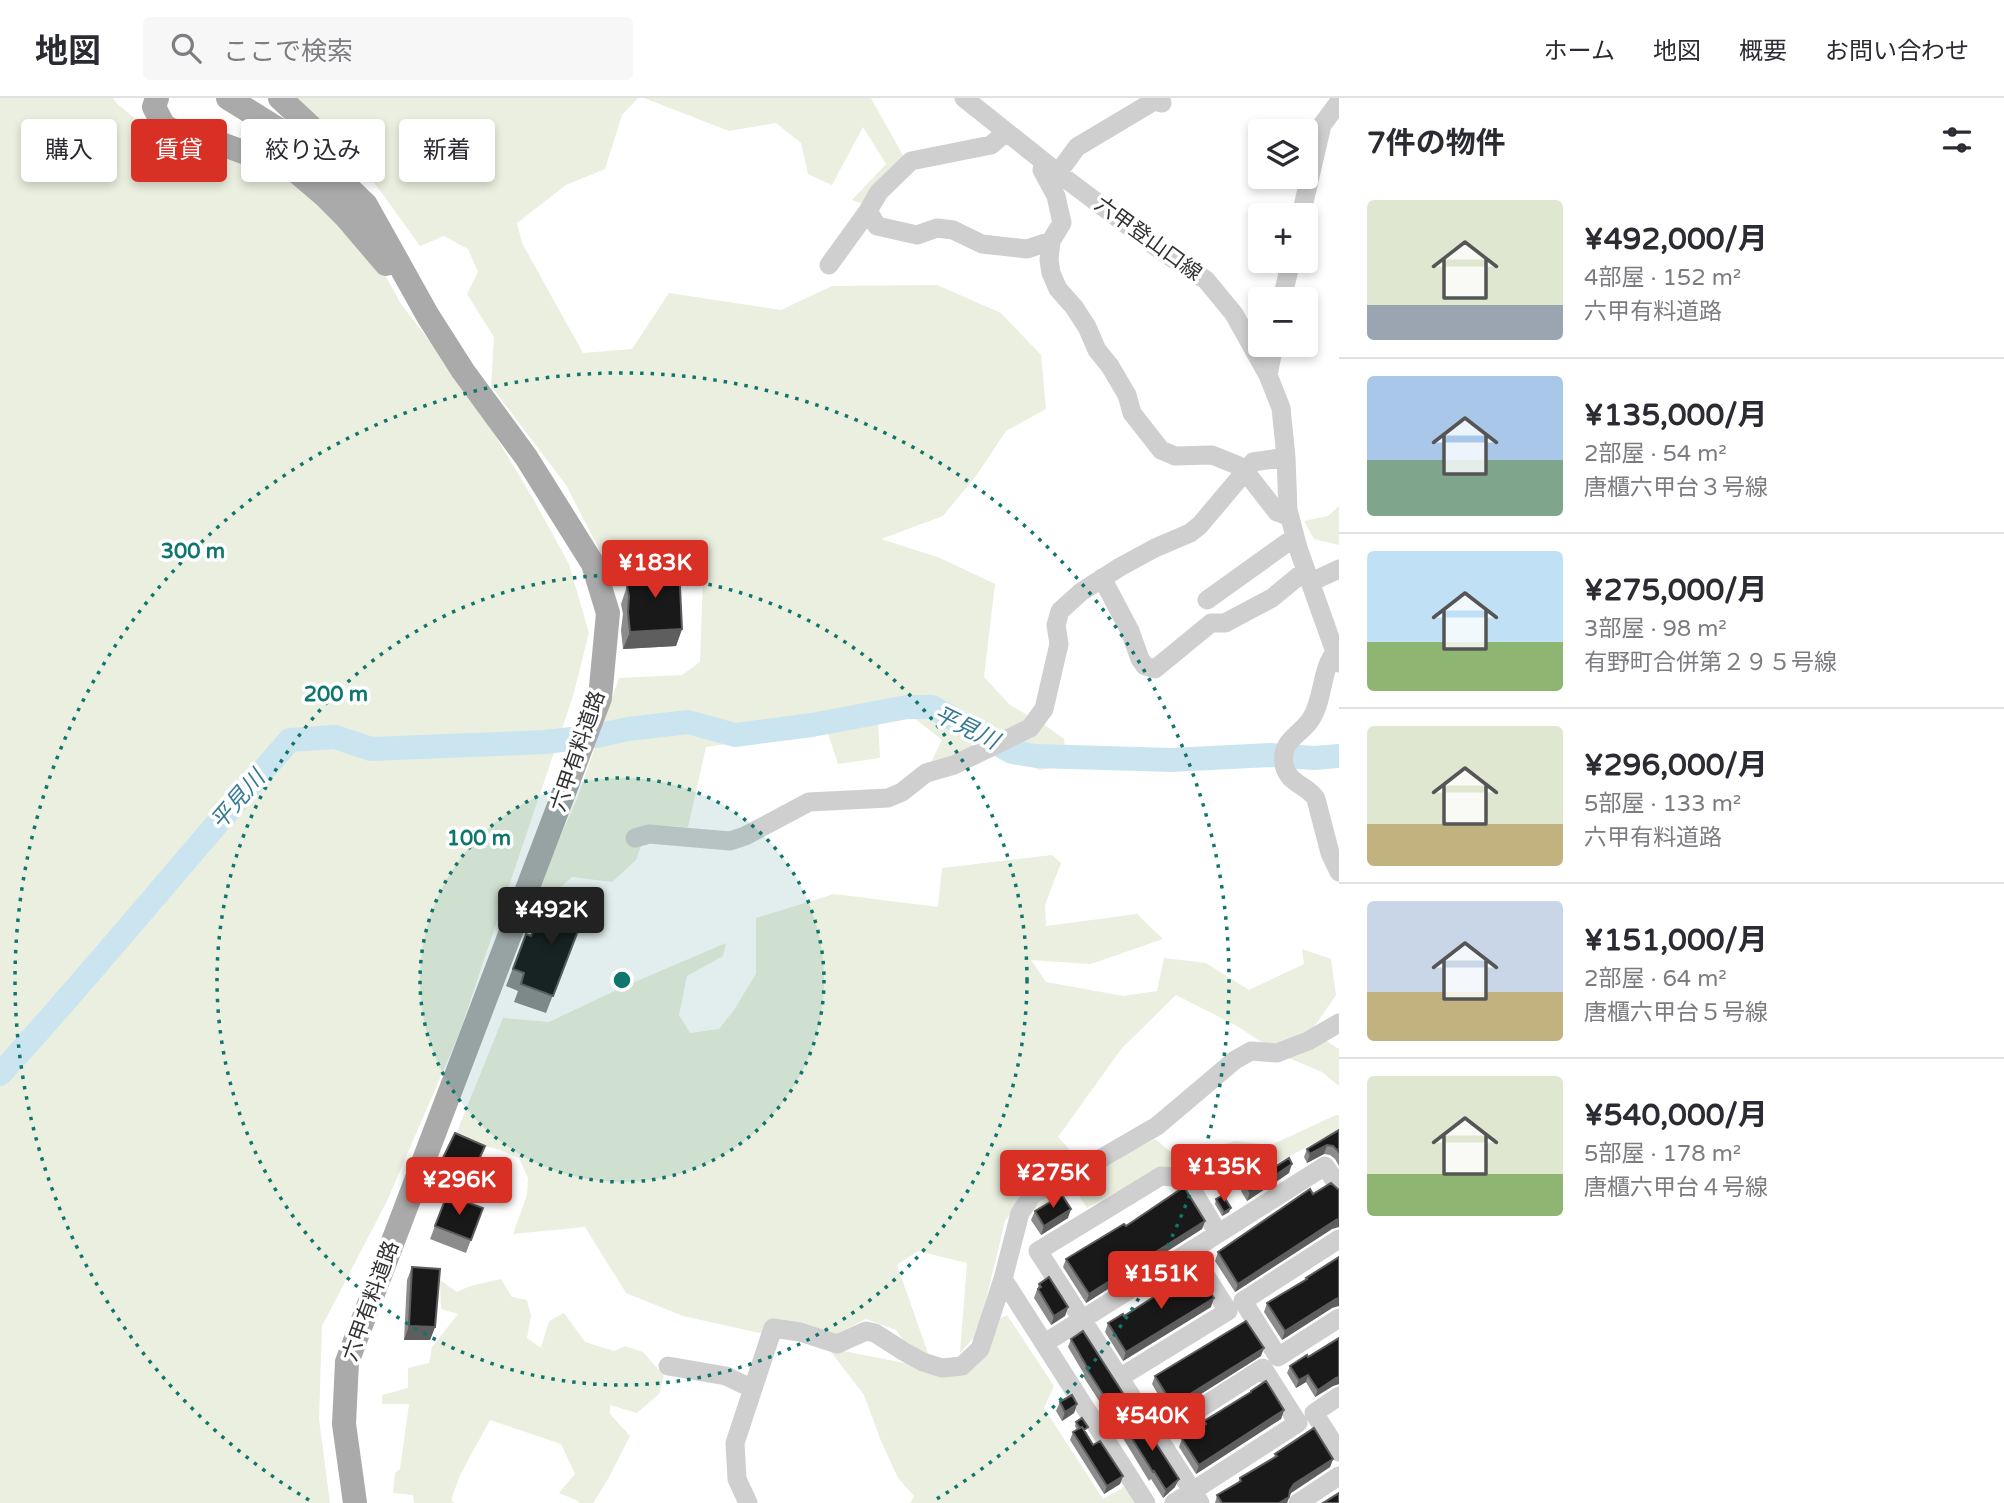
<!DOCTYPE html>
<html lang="ja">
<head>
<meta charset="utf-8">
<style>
  body { margin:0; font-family:"Varela Round","Noto Sans JP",sans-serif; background:#f7f7f7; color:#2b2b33; height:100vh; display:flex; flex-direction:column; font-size:26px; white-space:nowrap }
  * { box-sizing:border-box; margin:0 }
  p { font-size:23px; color:#7c7c81 }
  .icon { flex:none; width:38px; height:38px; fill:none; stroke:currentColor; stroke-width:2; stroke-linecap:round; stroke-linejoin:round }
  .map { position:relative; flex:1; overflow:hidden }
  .details { display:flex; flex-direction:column; background:#fff; width:665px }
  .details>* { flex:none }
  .top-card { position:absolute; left:21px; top:21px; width:665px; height:63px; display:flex; gap:14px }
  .buttons { position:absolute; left:1248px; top:21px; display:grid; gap:14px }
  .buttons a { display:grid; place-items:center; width:70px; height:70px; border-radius:7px; background:#fff; box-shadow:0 4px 10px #0003; font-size:35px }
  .price { position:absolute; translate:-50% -60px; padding:0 16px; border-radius:7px; background:#d93025; color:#fff; font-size:23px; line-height:46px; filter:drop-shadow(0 2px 4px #0008) }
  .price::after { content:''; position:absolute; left:50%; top:42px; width:21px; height:16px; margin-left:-10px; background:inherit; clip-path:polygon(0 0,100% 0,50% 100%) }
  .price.current { background:#222; color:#fff }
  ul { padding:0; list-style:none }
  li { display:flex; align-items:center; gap:21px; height:175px; padding:0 28px }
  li+li { border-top:2px solid #e1e1e2 }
  li span { display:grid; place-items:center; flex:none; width:196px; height:140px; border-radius:7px; color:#555 }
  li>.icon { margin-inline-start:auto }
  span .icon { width:84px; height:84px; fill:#fffc; stroke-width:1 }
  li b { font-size:30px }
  h2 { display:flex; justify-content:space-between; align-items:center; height:84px; padding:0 28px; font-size:30px }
  .tag { padding:0 24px; border-radius:7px; background:#fff; box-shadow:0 4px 10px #0003; font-size:24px; line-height:63px }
  .tag.current { background:#d93025; color:#fff }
  header { display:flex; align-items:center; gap:42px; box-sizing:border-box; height:98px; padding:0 35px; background:#fff; border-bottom:2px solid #e1e1e2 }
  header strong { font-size:33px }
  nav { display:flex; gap:38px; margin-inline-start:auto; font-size:24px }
  .search { width:490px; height:63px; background:#f7f7f7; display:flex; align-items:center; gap:18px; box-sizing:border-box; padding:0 24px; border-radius:7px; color:#7c7c81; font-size:26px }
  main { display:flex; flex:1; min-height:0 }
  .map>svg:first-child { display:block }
</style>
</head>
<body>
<header>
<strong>地図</strong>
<div class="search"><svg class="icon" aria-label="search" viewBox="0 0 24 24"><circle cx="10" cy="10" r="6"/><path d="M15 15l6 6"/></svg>ここで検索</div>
<nav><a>ホーム</a><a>地図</a><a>概要</a><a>お問い合わせ</a></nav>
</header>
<main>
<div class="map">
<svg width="1339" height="1405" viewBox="0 0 1339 1405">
  <rect width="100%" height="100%" fill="#fff"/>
  <!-- green -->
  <path fill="#eaefdf" d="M0,0H113L117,6L168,46L245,60L299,81L372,154L401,206L470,296L531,397L569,466L589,535L573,598L459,936L387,1103L322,1228L319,1321L330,1405H0Z
    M297,0H638L622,17L605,71L566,87L517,125L522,145L583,255L632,251L669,195L781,212L832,188L937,187L1001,215L1041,257L1046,311L1006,333L976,378L943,418L881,441L940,460L995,486L984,579L1010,607L1042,625L1064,641L1067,668L1039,672L991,646L928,670L942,642L914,620L878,624L880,660L838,666L827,632L706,649L688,729L648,727L636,762L612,784L572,779L550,799L535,795L577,701L619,580L682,577L700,564L703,480L612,490L597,447L566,387L491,288L494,239L467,196L478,174L468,151L444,138L420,148C383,96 346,42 297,0Z
    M644,0H871L906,63L861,105L852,102L886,66L863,29L832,87L808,76L801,45L776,25L729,33Z
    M1339,408V447L1314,441L1304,423L1328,418Z
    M1052,757L1061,765L1045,807L1046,828L1137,816L1163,841L1091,866L1031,862L1046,884L1123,898L1157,893L1164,860L1206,865L1249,892L1304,866L1302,851L1331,861L1336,897L1310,935L1269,949L1237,928L1176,897L1122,950L1058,1039L1077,1060L1028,1093L1005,1123L978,1235L960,1255L967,1165L918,1153L897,1167L929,1258L906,1246L896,1232L866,1221L836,1236H764L683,1218L626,1195L585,1129L513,1136L527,1097L528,1080L519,1060L497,1051L454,1041L503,920L549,924L623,889L726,845L723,858L687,878L679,917L690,935L719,931L734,912L756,876V820L834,796L938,809L942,770Z
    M1325,942L1339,951V988L1322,974L1284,958Z
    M1336,1017H1339V1032L1269,1069L1190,1080L1158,1072L1087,1110L1077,1095L1026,1115L1037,1103L1155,1041L1177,1059L1235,1043L1271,1047Z
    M501,1181L512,1199L527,1202L531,1218L527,1240L541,1250L549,1223L564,1215L585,1244L614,1253L625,1248L643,1254L664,1278L659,1296L637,1315L610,1307V1316L630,1338L608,1381L593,1405H579L578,1403L559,1395L575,1376L561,1346L490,1322L460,1377L451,1402L455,1405H414L413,1397L393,1395L395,1375L400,1371L409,1306H382V1297L408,1290V1270L429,1265L432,1249L458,1216L441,1211L440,1182L457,1194L470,1188Z
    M1007,1217L1054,1288L1044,1310L1103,1401L1126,1388L1136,1405H910L914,1398L898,1380L881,1343L864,1297L828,1250L935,1271L969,1268L997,1222Z"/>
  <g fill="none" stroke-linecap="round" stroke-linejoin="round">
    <!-- river -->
    <path stroke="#cbe5f0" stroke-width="24" d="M596,638L628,631L688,624L735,637L812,627L907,609H932L1012,654L1036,658L1172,662L1270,657L1314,660L1339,658
      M0,976C100,867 192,752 290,642L335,639L371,651L545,644L571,641"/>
    <!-- minor -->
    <path stroke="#cfcfcf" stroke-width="19" d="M964,0L1058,75L1163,154L1206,182L1234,216L1268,277L1281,310L1286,359L1288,412L1298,450L1339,565
      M1044,64L1042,72L1056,98L1062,125L1051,143L1049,162L1051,175L1058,191L1074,209L1087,229L1097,252L1110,268L1127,297L1132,315L1161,352L1175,358L1212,357L1237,367L1245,373L1277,414L1290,419
      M1058,75L1077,49L1154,3L1162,5
      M868,113L877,128L917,137L937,130L953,132L982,146L1027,151L1051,143
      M1301,117L1322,27L1339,4
      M829,167L868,113L879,94L911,63L991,47L1006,34
      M1282,201L1291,163
      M1268,277L1274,247
      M1102,480L1130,533L1140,561L1145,568L1155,571L1211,525H1225L1272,500L1306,472
      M1311,484L1339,471
      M1207,502L1295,439
      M1335,555C1321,570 1324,601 1311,621C1301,637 1280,642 1284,666C1287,686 1308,687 1316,701L1330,755L1339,774
      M635,740L649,736L730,743L745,738L809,704L888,700L902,694L926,675L954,667L1030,630L1044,611L1059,546L1056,527L1060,513L1081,494L1120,469L1155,450L1190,435L1200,427L1253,364L1286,359
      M1339,1141L1243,1203L1278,1259L1339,1220
      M1003,1181L1146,1405
      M1045,1245L1325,1068L1339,1089
      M668,1268L726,1278L753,1291
      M1119,1280L1228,1213L1190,1153
      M1339,1298L1314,1315L1339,1354
      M1157,1338L1263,1270L1298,1325L1174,1405
      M748,1405L737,1381L735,1345L773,1230L800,1234L837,1246L866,1233L875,1235L903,1253L923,1264L942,1270L962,1268L980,1251L1003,1181L1020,1115L1033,1096L1088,1068L1157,1028L1235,962L1251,953L1277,955L1308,943L1339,925
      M1200,1405L1038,1153L1161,1078L1185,1080L1218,1135
      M1298,1405L1339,1378"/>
    <!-- major -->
    <path stroke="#aaa" stroke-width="24" d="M157,0L154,9L164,28L178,35L208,41L297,74L324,97L346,119L386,166
      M228,0L305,48L366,107L428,218L463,273L526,359L593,466L608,515L600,600L347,1264L344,1326L355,1405
      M280,0L312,30L332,59"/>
  </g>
  <!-- wall -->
  <path fill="#8c8c8c" d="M627,488L682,531L676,548L623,551L621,532L623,516L621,506Z
    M589,804L546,915L514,904L518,893L506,888L526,836L531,838L551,833Z
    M1339,1032V1068L1335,1061L1330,1057L1324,1056L1307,1065L1304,1059L1307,1051Z
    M485,1048L467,1093L436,1079L440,1066Z
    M1289,1075L1247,1103L1241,1093L1244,1084L1264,1076Z
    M447,1097L483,1110L466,1155L430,1141Z
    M1216,1101L1229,1114L1222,1118L1215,1106Z
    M1035,1113L1068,1120L1041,1137L1031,1122Z
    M1205,1123L1202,1131L1086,1205L1063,1169L1066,1161Z
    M1332,1131L1235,1194L1215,1163L1218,1154Z
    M412,1169L435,1229L430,1242H404L407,1182Z
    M1306,1180L1332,1210L1282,1242L1264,1214L1267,1205L1305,1182Z
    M1039,1186L1068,1209L1065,1218L1051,1227L1034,1200Z
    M1211,1209L1123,1263L1105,1234L1108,1225L1124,1218Z
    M1339,1240V1286L1333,1288L1315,1299L1306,1284L1296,1290L1287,1275L1290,1268L1308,1259Z
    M1071,1241L1125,1311L1110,1320L1083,1278L1084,1276L1068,1249Z
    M1261,1258L1163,1320L1159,1314L1163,1305L1152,1286L1155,1278Z
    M1251,1293L1284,1312L1281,1321L1196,1376L1179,1349L1182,1341L1202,1328L1204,1323L1250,1295Z
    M1060,1304L1077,1306L1074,1315L1062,1323L1056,1313Z
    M1076,1324L1086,1334L1093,1347L1123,1378L1120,1386L1104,1396L1070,1342L1073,1334L1077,1332L1075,1328Z
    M1124,1328L1175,1389L1163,1400L1151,1381L1149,1383L1121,1337Z
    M1275,1356L1333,1361L1330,1369L1291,1395L1287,1405H1215L1217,1397L1238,1385L1240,1380L1274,1360Z"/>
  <!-- shaded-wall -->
  <path fill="#5e5e5e" d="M682,531L676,548L623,551L630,534Z
    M1327,1047L1324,1056L1307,1065L1310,1056Z
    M485,1048L480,1062L467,1093L471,1079Z
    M1292,1066L1289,1075L1247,1103L1250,1094Z
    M1231,1110L1229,1114L1222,1118L1224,1114Z
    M1071,1111L1068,1120L1041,1137L1044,1128Z
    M1339,1121V1129L1332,1131L1235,1194L1238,1186L1336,1122Z
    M1205,1123L1202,1131L1086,1205L1089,1196Z
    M1214,1200L1211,1209L1123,1263L1126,1254Z
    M1339,1200V1208L1332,1210L1282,1242L1285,1233L1336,1201Z
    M1068,1209L1065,1218L1051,1227L1054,1218Z
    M409,1228L435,1229L430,1242H404Z
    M1264,1250L1261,1258L1163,1320L1166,1311Z
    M1308,1277L1306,1284L1296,1290L1299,1282Z
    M1339,1279V1286L1333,1288L1315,1299L1318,1292L1336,1280Z
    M1128,1303L1125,1311L1110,1320L1113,1312Z
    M1077,1306L1074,1315L1062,1323L1065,1314Z
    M1284,1312L1281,1321L1196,1376L1199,1367Z
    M1333,1361L1330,1369L1291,1395L1287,1400L1289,1399L1287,1405H1279L1294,1386Z
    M1123,1378L1120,1386L1104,1396L1107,1388Z
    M1179,1381L1175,1389L1163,1400L1166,1392Z"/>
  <!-- building -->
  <path fill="#191919" stroke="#5e5e5e" stroke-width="2" d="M679,468L682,531L630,534L628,514L629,498L627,488L638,473Z
    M565,794L589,804L553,898L521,886L524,875L513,871L526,836L531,838L535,828L551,833Z
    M1339,1032V1054L1333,1048L1327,1047L1310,1056L1307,1051Z
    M455,1035L485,1048L471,1079L440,1066Z
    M1289,1060L1292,1066L1250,1094L1244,1084L1262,1072L1264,1076Z
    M1331,1085L1339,1092V1121L1336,1122L1238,1186L1218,1154L1310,1091L1313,1096Z
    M1184,1089L1205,1123L1089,1196L1066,1161L1124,1126L1126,1128Z
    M447,1097L483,1110L471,1142L435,1128Z
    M1062,1097L1071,1111L1044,1128L1035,1113Z
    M1223,1097L1231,1110L1224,1114L1216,1101Z
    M1339,1159V1200L1336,1201L1285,1233L1267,1205L1307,1181L1306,1180Z
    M412,1169L440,1171L435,1229L409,1228Z
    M1196,1172L1214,1200L1126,1254L1108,1225L1123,1216L1124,1218Z
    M1049,1179L1068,1209L1054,1218L1038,1191L1041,1189L1039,1186Z
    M1246,1223L1264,1250L1166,1311L1162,1306L1169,1301L1155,1278Z
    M1083,1233L1128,1303L1113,1312L1086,1270L1087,1269L1071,1241Z
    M1339,1240V1279L1336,1280L1318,1292L1308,1277L1299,1282L1290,1268L1307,1257L1308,1259Z
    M1266,1283L1284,1312L1199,1367L1182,1341L1206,1326L1204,1323L1251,1294V1293Z
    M1072,1297L1077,1306L1065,1314L1060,1304Z
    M1139,1319L1179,1381L1166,1392L1154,1373L1153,1374L1124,1328Z
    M1082,1320L1088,1329L1084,1332L1082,1329L1080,1330L1076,1324Z
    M1082,1329L1093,1347L1100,1343L1123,1378L1107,1388L1073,1334Z
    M1314,1330L1333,1361L1294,1386L1290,1392L1289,1399L1279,1405H1222L1217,1397L1241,1383L1240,1380L1277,1358L1275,1356Z
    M1339,1395V1405H1323Z"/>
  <!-- distance rings -->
  <circle cx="622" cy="882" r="202" fill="#0f766e" fill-opacity=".12"/>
  <g fill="none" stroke="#0f766e" stroke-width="3.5" stroke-dasharray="3.5 7">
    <circle cx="622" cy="882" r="202"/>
    <circle cx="622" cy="882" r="405"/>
    <path d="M309 1402A607 607 0 1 1 935 1402"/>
  </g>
  <g text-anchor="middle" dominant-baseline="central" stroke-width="7" stroke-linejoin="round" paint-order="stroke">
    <!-- street labels -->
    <g font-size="21" fill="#323232" stroke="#fff">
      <text transform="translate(1148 141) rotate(36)">六甲登山口線</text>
      <text transform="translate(578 653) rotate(-71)">六甲有料道路</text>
      <text transform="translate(371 1203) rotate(-70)">六甲有料道路</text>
    </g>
    <!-- water labels -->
    <g font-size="23" font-style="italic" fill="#357a95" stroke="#fff">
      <text transform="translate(966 630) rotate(26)">平見川</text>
      <text transform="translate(238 702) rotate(-49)">平見川</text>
    </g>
  </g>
  <circle cx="622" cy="882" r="10" fill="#0f766e" stroke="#fff" stroke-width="3.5"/>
  <g font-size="21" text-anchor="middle" font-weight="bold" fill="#0f766e" stroke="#fff" stroke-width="7" stroke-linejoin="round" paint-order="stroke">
    <text x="193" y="460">300 m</text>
    <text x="336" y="603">200 m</text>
    <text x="479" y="747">100 m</text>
  </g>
</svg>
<div class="buttons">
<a><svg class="icon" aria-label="layers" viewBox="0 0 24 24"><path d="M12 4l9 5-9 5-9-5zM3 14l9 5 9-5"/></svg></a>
<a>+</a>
<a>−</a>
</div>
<b class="price" style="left:655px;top:502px">¥183K</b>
<b class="price current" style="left:551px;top:849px">¥492K</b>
<b class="price" style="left:1224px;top:1106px">¥135K</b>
<b class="price" style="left:1053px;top:1112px">¥275K</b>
<b class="price" style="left:459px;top:1119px">¥296K</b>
<b class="price" style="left:1161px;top:1213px">¥151K</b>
<b class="price" style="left:1152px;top:1355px">¥540K</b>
<div class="top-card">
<a class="tag">購入</a>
<a class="tag current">賃貸</a>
<a class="tag">絞り込み</a>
<a class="tag">新着</a>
</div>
</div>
<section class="details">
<h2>7件の物件<svg class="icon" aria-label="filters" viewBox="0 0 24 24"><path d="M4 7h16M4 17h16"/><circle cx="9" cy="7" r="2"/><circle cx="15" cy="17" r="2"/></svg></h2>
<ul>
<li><span style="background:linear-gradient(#dfe7d0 75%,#9aa5b1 0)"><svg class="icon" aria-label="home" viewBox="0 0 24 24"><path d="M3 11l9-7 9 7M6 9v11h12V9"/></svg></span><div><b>¥492,000/月</b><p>4部屋 · 152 m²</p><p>六甲有料道路</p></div></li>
<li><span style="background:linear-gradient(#a9c7e8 60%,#7fa58c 0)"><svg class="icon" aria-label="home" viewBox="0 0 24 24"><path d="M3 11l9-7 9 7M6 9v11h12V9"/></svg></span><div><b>¥135,000/月</b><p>2部屋 · 54 m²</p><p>唐櫃六甲台３号線</p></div></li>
<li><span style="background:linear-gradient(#bfe0f5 65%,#8fb573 0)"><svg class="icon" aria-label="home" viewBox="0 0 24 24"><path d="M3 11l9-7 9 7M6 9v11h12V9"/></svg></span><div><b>¥275,000/月</b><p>3部屋 · 98 m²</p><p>有野町合併第２９５号線</p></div></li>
<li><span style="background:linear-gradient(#dfe7d0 70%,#c2b280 0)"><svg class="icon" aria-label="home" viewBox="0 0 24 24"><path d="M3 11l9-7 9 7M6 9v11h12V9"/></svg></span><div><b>¥296,000/月</b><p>5部屋 · 133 m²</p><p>六甲有料道路</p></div></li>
<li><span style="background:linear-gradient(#c9d6e8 65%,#c2b280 0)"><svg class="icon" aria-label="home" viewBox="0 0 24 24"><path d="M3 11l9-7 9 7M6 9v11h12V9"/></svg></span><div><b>¥151,000/月</b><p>2部屋 · 64 m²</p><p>唐櫃六甲台５号線</p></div></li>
<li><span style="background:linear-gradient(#dfe7d0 70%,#8fb573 0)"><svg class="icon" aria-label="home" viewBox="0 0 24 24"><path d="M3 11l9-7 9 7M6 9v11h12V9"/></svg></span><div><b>¥540,000/月</b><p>5部屋 · 178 m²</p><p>唐櫃六甲台４号線</p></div></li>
</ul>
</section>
</main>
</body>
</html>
